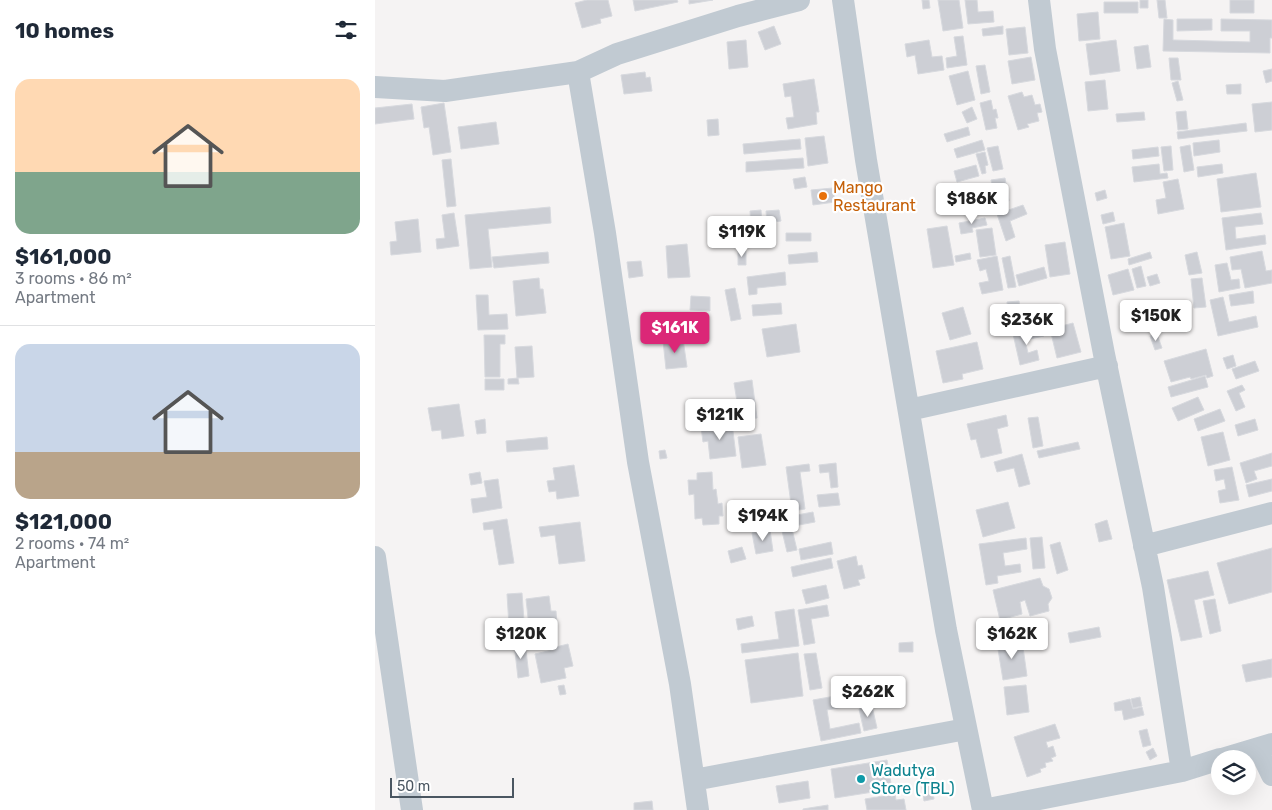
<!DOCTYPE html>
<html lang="en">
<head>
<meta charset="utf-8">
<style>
  body { margin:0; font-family:Rubik,sans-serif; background:#f2f2f3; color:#1f2937; height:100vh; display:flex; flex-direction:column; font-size:19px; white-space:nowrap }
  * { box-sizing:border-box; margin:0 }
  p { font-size:16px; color:#747a83 }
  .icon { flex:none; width:28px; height:28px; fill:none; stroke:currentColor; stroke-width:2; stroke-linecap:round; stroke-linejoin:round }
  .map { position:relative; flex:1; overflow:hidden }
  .details { display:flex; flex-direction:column; background:#fff; width:375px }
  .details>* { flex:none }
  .controls { position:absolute; left:836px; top:750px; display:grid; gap:10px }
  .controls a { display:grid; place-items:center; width:45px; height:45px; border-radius:50%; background:#fff; box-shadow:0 5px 20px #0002; font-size:25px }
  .scale { position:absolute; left:15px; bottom:12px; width:124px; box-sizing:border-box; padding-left:5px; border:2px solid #4a5661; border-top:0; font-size:14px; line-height:18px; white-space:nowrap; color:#4a5661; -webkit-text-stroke:4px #fff; paint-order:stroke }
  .price { position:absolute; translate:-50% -42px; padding:0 11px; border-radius:5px; background:#fff; color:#222; font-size:16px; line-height:32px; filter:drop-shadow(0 1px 2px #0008) }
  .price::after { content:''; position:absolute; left:50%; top:30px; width:15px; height:11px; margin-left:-8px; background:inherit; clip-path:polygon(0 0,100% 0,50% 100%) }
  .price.current { background:#db2777; color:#fff }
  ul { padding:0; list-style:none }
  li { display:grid; align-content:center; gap:10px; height:265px; padding:0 15px }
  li+li { border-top:1px solid #e0e1e3 }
  li span { display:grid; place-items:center; height:155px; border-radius:15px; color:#555 }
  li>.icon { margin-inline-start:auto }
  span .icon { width:90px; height:90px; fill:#fffc; stroke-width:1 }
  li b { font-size:21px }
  h2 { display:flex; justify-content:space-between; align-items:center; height:60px; padding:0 15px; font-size:21px }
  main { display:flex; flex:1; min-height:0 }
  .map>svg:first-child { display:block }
</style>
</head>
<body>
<main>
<section class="details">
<h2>10 homes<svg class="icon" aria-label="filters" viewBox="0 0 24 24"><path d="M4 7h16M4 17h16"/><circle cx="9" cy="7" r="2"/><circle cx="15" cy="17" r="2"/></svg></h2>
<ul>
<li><span style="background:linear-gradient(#ffd9b3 60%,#7fa58c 0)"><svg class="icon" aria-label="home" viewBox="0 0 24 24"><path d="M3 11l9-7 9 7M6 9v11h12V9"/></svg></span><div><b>$161,000</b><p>3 rooms · 86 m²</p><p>Apartment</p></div></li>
<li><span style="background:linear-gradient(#c9d6e8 70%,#b9a48a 0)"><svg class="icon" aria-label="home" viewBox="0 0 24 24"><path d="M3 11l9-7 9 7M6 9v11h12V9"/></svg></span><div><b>$121,000</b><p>2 rooms · 74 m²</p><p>Apartment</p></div></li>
</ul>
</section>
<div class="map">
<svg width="897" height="810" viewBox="0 0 897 810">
  <rect width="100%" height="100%" fill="#f5f3f3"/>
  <!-- building -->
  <path fill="#cdcfd5" stroke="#d7d9de" d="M212,0H233L237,16L225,19L226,23L207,28L200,3Z
    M258,0H302L303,2L260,11Z
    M314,0H338L314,4Z
    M547,0H554L555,8L548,9Z
    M563,0H584L588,28L568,31Z
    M590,0H602L603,12L618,11L619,22L593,24Z
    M765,0H773V8H765Z
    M782,0H790L792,18H784Z
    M855,0H879V13H855Z
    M729,2H763V13H729Z
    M723,12L725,39L704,41L702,14Z
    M789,19L798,20V40L875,42V31H846V19L897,20V38H895V53L788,51Z
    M802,19H837V30L802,31Z
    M399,26L406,44L390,50L383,32Z
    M628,26V34L608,36L607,29Z
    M650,27L653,53L634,55L631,29Z
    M588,36L592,65L572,68L571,58L582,56L579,37Z
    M371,40L373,67L354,69L352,42Z
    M554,40L557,57L567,56L569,70L543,74L540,55L532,57L530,44Z
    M741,40L745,71L715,75L711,44Z
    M773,45L776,67L762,69L759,47Z
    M656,57L660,80L637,84L633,61Z
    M794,58H803L806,80H796Z
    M610,65L615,92L606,94L601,66Z
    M897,69V81L891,83L888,71Z
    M593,71L600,100L582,105L574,76Z
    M270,72L271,78L275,77L277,91L249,94L246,75Z
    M439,79L444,112H441L442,124L413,129L411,118L419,117L416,96L410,97L408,84Z
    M730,80L733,109L713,111L710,82Z
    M803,81L808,100L802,101L797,83Z
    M866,84V94H852L851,85Z
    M647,92L649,97L657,95L660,105L665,104L667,112L662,113L664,121L652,124L654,127L643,130L633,96Z
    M616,100L618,110L621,109L623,118H620L622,128L611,130L605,103Z
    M897,102V130L880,132L877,104Z
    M69,103L76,152L58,155L54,127L49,128L46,107Z
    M37,104L39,119L0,124V108Z
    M597,107L602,119L592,123L587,112Z
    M811,111L813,129L803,130L801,112Z
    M769,112L770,120L742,122L741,114Z
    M343,119L344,135L333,136L332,120Z
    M121,122L124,144L86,149L83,127Z
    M871,123L872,131L803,139L802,132Z
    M593,127L595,135L572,142L569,134Z
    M449,136L453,163L433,166L430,138Z
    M425,139L426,149L369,154L368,144Z
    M607,140L610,150L582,158L579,149Z
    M844,140L845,152L819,156L818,143Z
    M815,145L819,170L809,172L805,147Z
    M623,146L628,169L618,171L612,148Z
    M796,146L798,170L789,171L786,147Z
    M783,147L784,156L758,159L757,150Z
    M610,152L613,165L610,166L611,173L607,174L601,154Z
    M428,158L429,168L371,172V162Z
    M76,159L81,206L72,207L67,160Z
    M784,164L785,174L792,173L793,178L759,182L757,167Z
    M847,164L848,173L823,177L822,167Z
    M601,165L604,176L582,182L579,171Z
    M881,173L886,207L846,212L842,179Z
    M430,177L432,187L420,189L418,179Z
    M630,178L634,201L620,203L616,180Z
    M803,179L809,209L783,214L781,200L791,198L788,182Z
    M458,188L460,202L438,205L436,190Z
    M730,190L732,198L722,201L720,193Z
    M648,205L652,214L635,221L640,237L631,241L622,214Z
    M175,207L176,223L113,229L117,267L95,269L90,215Z
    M386,210L387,224L376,225L375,211Z
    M404,210L406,221L392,223L391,211Z
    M738,212L740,221L728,224L726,215Z
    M79,213L84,246L62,249L61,239L70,238L67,215Z
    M886,213L888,224L860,227L861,239L890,235L891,244L851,250L847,218Z
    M610,218L612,225L597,228L598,232L586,234L584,223Z
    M43,219L46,252L16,255L15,242L22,241L20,222Z
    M749,223L755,256L736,259L730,227Z
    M572,226L579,265L558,268L552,229Z
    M617,228L621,255L605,257L601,230Z
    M411,233H436V241H411Z
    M690,242L695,274L675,277L670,245Z
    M312,244L315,277L293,278L291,246Z
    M363,251H371V265H363Z
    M887,251L891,271L897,270V283L870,288L866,269L857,270L855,257Z
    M173,252L174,263L119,268L117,257Z
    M442,252L443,262L414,264L413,255Z
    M775,252L777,258L754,265L753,259Z
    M822,252L827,273L814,275L810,255Z
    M595,253L596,259L581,262L580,256Z
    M622,256L628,290L607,294L604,283L614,281L611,269L605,271L602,260Z
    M635,256L641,287L633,288L627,258Z
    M266,261L268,276L254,278L252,262Z
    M852,263L856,280L864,279L865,288L844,292L840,265Z
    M766,266L771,286L762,288L757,269Z
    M669,267L672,278L644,286L641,275Z
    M753,269L759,290L738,295L733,275Z
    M410,272L411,285L382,288V294L374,295L372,277Z
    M782,274L785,283L775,286L772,277Z
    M164,278L165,289H168L171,313L141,316L138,281Z
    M827,278L831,307L819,308L816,279Z
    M360,288L366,319L356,321L350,290Z
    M878,291L879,303L856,306L854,295Z
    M101,295H113L114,315L132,314L133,329L103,330Z
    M316,296L335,297V311L315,310Z
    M848,297L854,322L881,316L883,327L843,336L835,300Z
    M644,301L647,324L635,326L632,302Z
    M406,303L407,314L378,316L377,305Z
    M588,307L596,334L575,340L567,313Z
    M698,323L706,352L682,358L675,329Z
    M421,324L425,352L392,357L387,329Z
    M667,328L669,336L650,340L653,353L662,350L664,360L645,365L638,334Z
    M782,334L787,348L780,350L775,336Z
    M109,335H130V344H125V377H110Z
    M308,339L312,367L291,369L288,341Z
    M602,342L608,369L587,374L588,379L568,383L561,351Z
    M157,346L159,377L142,378L140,347Z
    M831,349L838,376L832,378L831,375L816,379L815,377L796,382L789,361Z
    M858,355L861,366L852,369L848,358Z
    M880,361L884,371L861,379L857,369Z
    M830,376L833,387L796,397L793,387Z
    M143,378L144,384H133V379Z
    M110,379H129V390H110Z
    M377,380L382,418L365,420L359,383Z
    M867,385L870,390L864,393L870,407L861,411L852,391Z
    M823,397L829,410L803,421L797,408Z
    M84,404L89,436L67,439L66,430L57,431L53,408Z
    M845,409L850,421L823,431L819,419Z
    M631,415L633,426L622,429L627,453L606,458L601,439L596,440L592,424Z
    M663,417L668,446L658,448L653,418Z
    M110,419L111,433L102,434L100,421Z
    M880,419L883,430L863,436L860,425Z
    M357,423L361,456L335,459L333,441L328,442L326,427Z
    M848,432L855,460L833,466L826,437Z
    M386,434L391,465L367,468L363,437Z
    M172,437L173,449L132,452L131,441Z
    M703,442L705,449L664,458L662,451Z
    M290,450L292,458L285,459L284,451Z
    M897,453V466L879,471L882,479L871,483L865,463Z
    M647,454L655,484L644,487L639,468L622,472L619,462Z
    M461,463L463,487L456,488L454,472L445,473L444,465Z
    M434,464L435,471L425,472L430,509L417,511L411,467Z
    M199,465L204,496L182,499L181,491L174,492L172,481L180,480L178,468Z
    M857,467L864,500L845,503L843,491L851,489L849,479L841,481L839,470Z
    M105,472L107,483L96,485L94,474Z
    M337,472L338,490L341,489L343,504L347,503L348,516H344V524L328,525L327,518L320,519L319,494L314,495L313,480H322V473Z
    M123,479L127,508L98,513L96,499L112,497L109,481Z
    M897,479V491L874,497L871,485Z
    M463,493L465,505L444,507L442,495Z
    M633,502L640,528L608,537L601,510Z
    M438,512L440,522L408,528L406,518Z
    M132,519L139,563L124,565L118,529L109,530L108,523Z
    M732,520L737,539L724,542L720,524Z
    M205,522L210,561L184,564L180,535L166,537L164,527Z
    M417,529L422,550L412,552L407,531Z
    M395,530L398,551L381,554L377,533Z
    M667,537L670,568L658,569L655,538Z
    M651,538L652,549L628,553L630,566L645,564L646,572L622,576L623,583L611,585L604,544Z
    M456,542L458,554L426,560L424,549Z
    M685,542L693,570L682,574L675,545Z
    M367,547L371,559L356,563L353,551Z
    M897,548V592L854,604L842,563Z
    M481,556L483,566L487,565L490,578L483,580L485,585L469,589L462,561Z
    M456,558L458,568L418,577L416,567Z
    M833,571L839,595L819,600L827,637L806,641L792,580Z
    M665,578L668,586L674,589L677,598L673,604L674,611L655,616L650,600L645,602L647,614L625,620L618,590Z
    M451,585L454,598L431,604L427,590Z
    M147,593L150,635L123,637L122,627L134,626L132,594Z
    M174,596L176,611H181L182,624L175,625L176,634L155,636L151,599Z
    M840,599L846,631L835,634L828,601Z
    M452,605L454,616L436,619L440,643L429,645L423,610Z
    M419,609L424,646L367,653L366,644L404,639L400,612Z
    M377,616L379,626L363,630L361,619Z
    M724,627L726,637L695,643L693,633Z
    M647,640L652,676L628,680L622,643Z
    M150,642L154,676L143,678L139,643Z
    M538,642V652H524V643Z
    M193,644L198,666L189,668L191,678L166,683L160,654L182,649L181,647Z
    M423,653L428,696L376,703L370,660Z
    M441,653L447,688L435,690L429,654Z
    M897,659V677L871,682L867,665Z
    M189,685L191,694L185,695L183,686Z
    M651,685L654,712L632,715L629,687Z
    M488,691L490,703L452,710L455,729L484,723L486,733L446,741L438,700Z
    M524,691L527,703L510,707L507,696Z
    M765,697L767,706L758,708L756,699Z
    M755,699L758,709L767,707L769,715L749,720L747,710L740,711L739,703Z
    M497,706L502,728L489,731L484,709Z
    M680,724L685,738L671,742L673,748L678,746L681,756L676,758L678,761L670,763L671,767L665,769L666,772L652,777L639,737Z
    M772,729L776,745L768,747L764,731Z
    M778,748L782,756L775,760L771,752Z
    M512,760L517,789L460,798L456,769Z
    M433,781L435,798L404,803L401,786Z
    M557,785L559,799L549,801L547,787Z
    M520,794L521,800L529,799L531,810H492L490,799Z
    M277,801L278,810H259V803Z
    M453,805V810H428V809Z"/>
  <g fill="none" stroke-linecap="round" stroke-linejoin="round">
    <!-- minor -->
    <path stroke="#c1cad2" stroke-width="22" d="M468,0L491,160L571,630L608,810
      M664,0L670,49L729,354L778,587L807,771
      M203,72L230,233L263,462L305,684L323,810
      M0,87L70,91L203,72L242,54L363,16L424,0
      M534,410L732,366
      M769,546L897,513
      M0,557L37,810
      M884,748L897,775
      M847,759L897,744
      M319,780L591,729
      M608,810L807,771L845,759"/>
  </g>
  <!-- markers -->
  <circle fill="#e8710a" stroke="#fff" stroke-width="2" cx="448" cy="196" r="5"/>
  <circle fill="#0f9aa8" stroke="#fff" stroke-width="2" cx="486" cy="779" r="5"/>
  <g text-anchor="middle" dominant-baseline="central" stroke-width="4.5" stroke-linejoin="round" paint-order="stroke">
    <!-- food labels -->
    <g font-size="16" fill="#c56008" stroke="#fff" text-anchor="start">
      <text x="458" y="187">Mango<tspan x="458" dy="18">Restaurant</tspan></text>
    </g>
    <!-- culture labels -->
    <g font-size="16" fill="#0d838f" stroke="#fff" text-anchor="start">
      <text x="496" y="770">Wadutya<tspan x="496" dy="18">Store (TBL)</tspan></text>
    </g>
  </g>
</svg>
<div class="controls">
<a><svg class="icon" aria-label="layers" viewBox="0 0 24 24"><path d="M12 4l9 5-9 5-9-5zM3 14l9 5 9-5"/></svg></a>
</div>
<div class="scale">50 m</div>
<b class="price" style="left:597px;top:225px">$186K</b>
<b class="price" style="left:367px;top:258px">$119K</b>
<b class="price" style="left:781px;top:342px">$150K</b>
<b class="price" style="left:652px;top:346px">$236K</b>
<b class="price current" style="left:300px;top:354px">$161K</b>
<b class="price" style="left:345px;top:441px">$121K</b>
<b class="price" style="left:388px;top:542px">$194K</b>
<b class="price" style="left:146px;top:660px">$120K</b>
<b class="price" style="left:637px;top:660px">$162K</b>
<b class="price" style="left:493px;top:718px">$262K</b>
</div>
</main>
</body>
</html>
